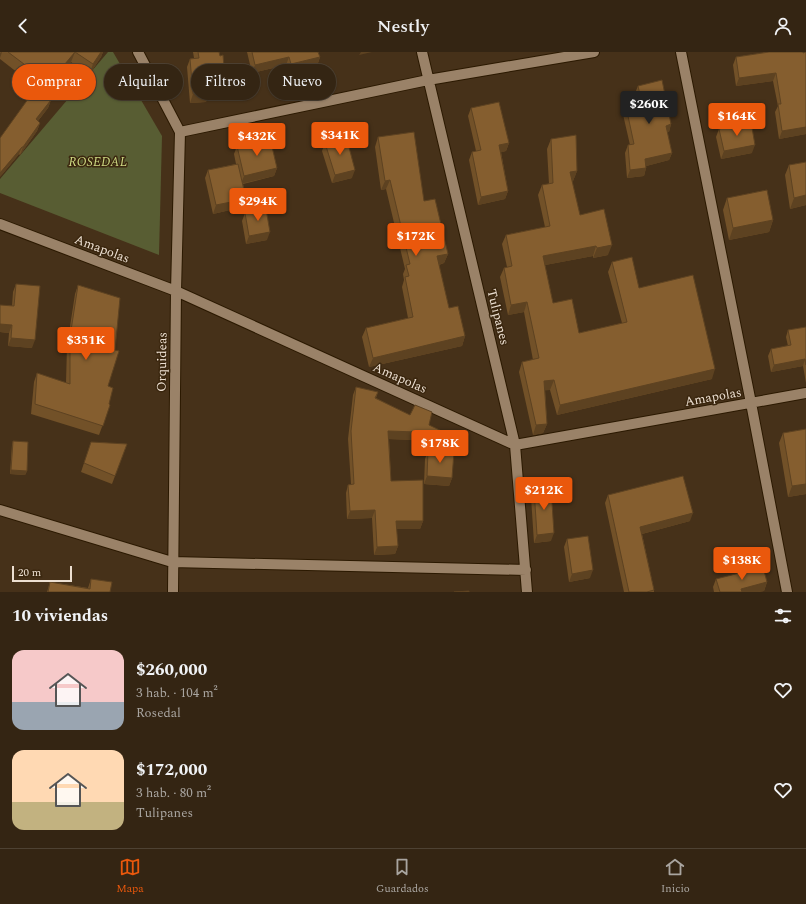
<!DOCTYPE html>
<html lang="es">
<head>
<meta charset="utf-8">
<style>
  body { margin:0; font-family:Spectral,serif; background:#3f3121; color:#f1f3f6; height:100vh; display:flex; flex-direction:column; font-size:15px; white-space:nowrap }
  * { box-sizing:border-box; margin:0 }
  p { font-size:13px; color:#a9a5a0 }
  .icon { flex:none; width:22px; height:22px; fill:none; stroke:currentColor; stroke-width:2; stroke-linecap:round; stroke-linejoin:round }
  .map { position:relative; height:540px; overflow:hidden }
  .side { display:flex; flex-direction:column; background:#342513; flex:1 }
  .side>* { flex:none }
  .hud { position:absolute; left:12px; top:12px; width:400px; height:36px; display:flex; gap:8px }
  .scale { position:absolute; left:12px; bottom:10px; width:60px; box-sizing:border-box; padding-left:4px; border:2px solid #ecdfd1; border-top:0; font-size:11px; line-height:14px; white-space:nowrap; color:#ecdfd1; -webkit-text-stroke:3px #3b270f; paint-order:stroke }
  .price { position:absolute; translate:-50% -34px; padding:0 9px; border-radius:4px; background:#ea580c; color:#fff; font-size:13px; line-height:26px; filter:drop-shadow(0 1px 2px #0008) }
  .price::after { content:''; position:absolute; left:50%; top:24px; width:12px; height:9px; margin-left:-6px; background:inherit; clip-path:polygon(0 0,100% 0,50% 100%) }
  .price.current { background:#222; color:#fff }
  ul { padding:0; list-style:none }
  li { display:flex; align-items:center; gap:12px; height:100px; padding:0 12px }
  li span { display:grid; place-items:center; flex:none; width:112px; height:80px; border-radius:12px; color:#555 }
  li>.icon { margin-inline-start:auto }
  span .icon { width:48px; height:48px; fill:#fffc; stroke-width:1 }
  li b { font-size:17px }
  h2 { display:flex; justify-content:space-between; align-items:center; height:48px; padding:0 12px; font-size:17px }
  .chip { padding:0 14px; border-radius:18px; background:#342513; box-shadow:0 1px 3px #0004,0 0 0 1px #4e4233; font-size:14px; line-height:36px }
  .chip.current { background:#ea580c; color:#fff }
  header { display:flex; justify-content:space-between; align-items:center; height:52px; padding:0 12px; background:#342513; font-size:18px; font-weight:600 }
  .menu { display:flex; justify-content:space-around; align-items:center; height:56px; border-top:1px solid #4e4233; background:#342513; font-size:11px; color:#a9a5a0 }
  .menu a { display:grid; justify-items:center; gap:2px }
  .menu .current { color:#ea580c }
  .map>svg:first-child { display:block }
</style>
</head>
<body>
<header><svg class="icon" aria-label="back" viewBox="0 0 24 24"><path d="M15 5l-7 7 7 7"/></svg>Nestly<svg class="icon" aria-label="person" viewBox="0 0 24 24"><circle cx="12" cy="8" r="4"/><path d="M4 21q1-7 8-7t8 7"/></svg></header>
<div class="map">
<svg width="806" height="540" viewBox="0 0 806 540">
  <rect width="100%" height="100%" fill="#463119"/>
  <!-- green -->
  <path fill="#585d33" d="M108,0H113L162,84L159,203L0,141V127Z"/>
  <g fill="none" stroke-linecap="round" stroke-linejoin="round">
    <!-- minor casing -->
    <g stroke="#2b1901" stroke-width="12">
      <path id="minor" d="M138,0L180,80
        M422,0L515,393L527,540
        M681,0L751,351L787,540
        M180,80L428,28L594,0
        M0,172L176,239L515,393L806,341
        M0,458L172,510L526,518
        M173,540L176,239L180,80"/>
    </g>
    <!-- minor -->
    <use href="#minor" stroke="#9a8268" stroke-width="10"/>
  </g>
  <!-- wall -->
  <path fill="#725128" d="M0,0H103L101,5L89,23L71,10L45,42L0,7Z
    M193,0H219L225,27L222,36L209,37L206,50L190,51L187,15L190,7L194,6Z
    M247,0H318L320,5L317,14L288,20L286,13L252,21Z
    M769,0L806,82L779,87L775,60L778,54L773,29L736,34L733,13L736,5Z
    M638,34L671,72L669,80H667L672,101L669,108L646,114V116L644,124L627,126L625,101L628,93H630L622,58L625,50L636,48L635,41Z
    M51,48L48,56L38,69L40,71L37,79L20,103L19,102L0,125Z
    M471,56L509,91L506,99L501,100L508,139L505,147L478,153L469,108L472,100L476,99L468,64Z
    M719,77L752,101L721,107L716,85Z
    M378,85L424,149L448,202L444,211L439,213L449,256L465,284L462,294L369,315L362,285L366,276L408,266L402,235L404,228L403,222L405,217L386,137L381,138L375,95Z
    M551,87L577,119L573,129H572L580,163L608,203L593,206V204L545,213L553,251L579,281L622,271L608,220L612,210L639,236L712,327L557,363L550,338H545L547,372L543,381L533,383L519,320L522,310L533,308L524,260L508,263L500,225L504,216L507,215L502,192L506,183L545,175L538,143L542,133L549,132L547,97Z
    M325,91L352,126L332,131L322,99Z
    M237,94L277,116L274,124L243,132L246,147L243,155L213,162L205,126L208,118L236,112L234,102Z
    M806,110V153L790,157L785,123L789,113Z
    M727,146L773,168L769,180L729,188L723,158Z
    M245,161L267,188L246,192L242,169Z
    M16,232L32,296L8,294L9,281L0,280V253L12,254L13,240Z
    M78,233L108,334L109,352L110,353L99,383L31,362L34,330L37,321L66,331L67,294L75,242Z
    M806,275V331L803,314L771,320L768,304L771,297L788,294L786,285L788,278Z
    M356,335L378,340L376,346L429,373L443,389L389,387L391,429L423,469L420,477H396L398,494L395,502L374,503L372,466L347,467L346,441L348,433L351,432L348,387L353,343Z
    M806,377V442L788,445L779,391L783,381Z
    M13,389L27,419L25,423L10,422L12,393Z
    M91,390L127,392L112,432L81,420Z
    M428,399L452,426L449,434L424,432L425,407Z
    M534,437L551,489L534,491L531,445Z
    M608,443L690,469L642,482L654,538V540H624L605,451Z
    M567,487L590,526L569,530L564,495Z
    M91,527L110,540H47L50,530L88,536Z
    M716,527L767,530L764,539L758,540H714L713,535Z"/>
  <!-- shaded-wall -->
  <path fill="#5d4221" d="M1,0H2L0,6V1Z
    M75,0L71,10L45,42L49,31Z
    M101,0H103L101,5L89,23L93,12Z
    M361,0H372L359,3Z
    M289,5L286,13L252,21L255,13Z
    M320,5L317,14L288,20L291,12Z
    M776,21L773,29L736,34L739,26Z
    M225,27L222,36L206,37L209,29Z
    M209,41L206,50L190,51L193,42Z
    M51,48L48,56L33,75L36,67Z
    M40,71L37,79L20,103L23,95Z
    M671,72L669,80L663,81L666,74Z
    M806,75V82L779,87L782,79Z
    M509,91L506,99L496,102L499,93Z
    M755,93L752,101L721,107L724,99Z
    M22,95L19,102L0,125V121Z
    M672,101L669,108L643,115L645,107Z
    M277,116L274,124L241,132L244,124Z
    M646,116L644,124L627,126L630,118Z
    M355,118L352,126L332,131L335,123Z
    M577,119L573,129H567L570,120Z
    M390,128L386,137L381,138L385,129Z
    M508,139L505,147L478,153L481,145Z
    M806,143V153L790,157L794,146Z
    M246,147L243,155L213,162L216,153Z
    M773,168L769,180L729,188L733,176Z
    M270,180L267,188L246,192L249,184Z
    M612,193L608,203L593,206L597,196Z
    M596,194L593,204L540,214L543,204Z
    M448,202L444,211L434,214L437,204Z
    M527,250L524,260L508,263L511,253Z
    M0,272L12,273L9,281L0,280Z
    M465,284L462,294L369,315L373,306Z
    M11,286L35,288L32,296L8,294Z
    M805,307L803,314L771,320L774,313Z
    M715,317L712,327L557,363L560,353Z
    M554,328L550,338L541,339L544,329Z
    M547,372L543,381L533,383L536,373Z
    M388,379L446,381L443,389L385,387Z
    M11,418L27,419L25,423L10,422Z
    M427,424L452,426L449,434L424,432Z
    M806,432V442L788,445L792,434Z
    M375,458L372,466L347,467L350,459Z
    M693,461L690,469L638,483L640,475Z
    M396,469H423L420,477H393Z
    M554,481L551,489L534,491L537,483Z
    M398,494L395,502L374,503L377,495Z
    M593,518L590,526L569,530L572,522Z
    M767,530L764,539L758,540H740L741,537Z"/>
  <!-- building -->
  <path fill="#855e2f" stroke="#5d4221" d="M8,0H101L93,12L75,0L49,31Z
    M198,0H219L220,4L223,3L225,27L209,29V41L193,42L190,7L199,6Z
    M252,0H318L320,5L291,12L289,5L255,13Z
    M769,0H803V1L806,0V75L782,79L778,52H781L776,21L739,26L736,5Z
    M662,28L671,72L666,74L672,101L645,107L646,116L630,118L628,93L634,92L625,50L641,47L638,34Z
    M36,36L51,48L36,67L40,71L23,95H22L0,121V86Z
    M499,50L509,91L499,93L508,139L481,145L472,100L481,98L471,56Z
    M751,70L755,93L724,99L719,77Z
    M414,80L424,149L435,147L448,202L437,204L449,256L458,254L465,284L373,306L366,276L413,265L405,225L409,224L406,213L410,212L390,128L385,129L378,85Z
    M576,83L577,119L570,120L580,163L604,157L612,193L597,196L596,194L543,204L553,251L572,247L579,281L627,270L612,210L632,205L639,236L693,223L715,317L560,353L554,328L544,329L547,372L536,373L522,310L539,306L527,250L511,253L504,216L512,214L506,183L550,174L542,133L553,131L551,87Z
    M346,84L355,118L335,123L325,91Z
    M270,86L277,116L244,124L237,94Z
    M806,110V143L794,146L789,113Z
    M238,112L246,147L216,153L208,118Z
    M767,138L773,168L733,176L727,146Z
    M266,157L270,180L249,184L245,161Z
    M16,232L40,234L35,288L11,286L12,273L0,272V253L14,254Z
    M78,233L120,246L115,298L119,299L108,334L113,336L109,352L110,353L103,374L35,352L37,321L70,332V285Z
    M806,275V313L805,307L774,313L771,297L791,293L788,278Z
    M356,335L378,340L375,346L410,363L415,353L432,360L429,373L446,381L388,379L391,429L423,428V469H396L398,494L377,495L375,458L350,459L348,433L354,432L351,379Z
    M806,377V432L792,434L783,381Z
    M13,389L28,390L27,419L11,418Z
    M91,390L127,392L115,424L84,411Z
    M428,399L454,400L452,426L427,424Z
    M683,424L693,461L640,475L654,538L647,540H629L608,443Z
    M551,436L554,481L537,483L534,437Z
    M588,484L593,518L572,522L567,487Z
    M763,515L767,530L741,537L742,540H720L716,527Z
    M91,527L112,530L110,540H48L50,530L90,537Z
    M469,539V540H454Z"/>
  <g text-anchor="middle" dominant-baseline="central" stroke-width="3" stroke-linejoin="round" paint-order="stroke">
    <!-- park labels -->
    <g font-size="13" font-style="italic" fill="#ccd882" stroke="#3b270f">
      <text x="98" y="110">ROSEDAL</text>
    </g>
    <!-- street labels -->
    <g font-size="13" fill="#ecdfd1" stroke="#3b270f">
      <text transform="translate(102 197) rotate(21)">Amapolas</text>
      <text transform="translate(498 265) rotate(76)">Tulipanes</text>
      <text transform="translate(162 310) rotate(-89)">Orquideas</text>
      <text transform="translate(400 326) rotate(24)">Amapolas</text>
      <text transform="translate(713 345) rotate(-10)">Amapolas</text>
    </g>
  </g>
</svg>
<div class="scale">20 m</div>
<b class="price current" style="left:649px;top:73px">$260K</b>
<b class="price" style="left:737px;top:85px">$164K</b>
<b class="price" style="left:340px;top:104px">$341K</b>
<b class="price" style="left:257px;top:105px">$432K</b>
<b class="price" style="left:258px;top:170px">$294K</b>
<b class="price" style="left:416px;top:205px">$172K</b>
<b class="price" style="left:86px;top:309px">$351K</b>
<b class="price" style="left:440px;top:412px">$178K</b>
<b class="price" style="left:544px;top:459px">$212K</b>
<b class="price" style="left:742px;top:529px">$138K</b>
<div class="hud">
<a class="chip current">Comprar</a>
<a class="chip">Alquilar</a>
<a class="chip">Filtros</a>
<a class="chip">Nuevo</a>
</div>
</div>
<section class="side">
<h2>10 viviendas<svg class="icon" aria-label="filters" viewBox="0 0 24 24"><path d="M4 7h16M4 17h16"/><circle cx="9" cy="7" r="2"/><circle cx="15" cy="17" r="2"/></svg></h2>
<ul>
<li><span style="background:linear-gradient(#f6c9c9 65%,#9aa5b1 0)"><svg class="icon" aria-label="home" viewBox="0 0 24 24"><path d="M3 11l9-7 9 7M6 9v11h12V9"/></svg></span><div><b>$260,000</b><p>3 hab. · 104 m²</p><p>Rosedal</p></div><svg class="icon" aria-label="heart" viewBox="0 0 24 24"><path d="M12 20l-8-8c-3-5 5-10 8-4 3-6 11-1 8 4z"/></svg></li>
<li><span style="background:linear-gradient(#ffd9b3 65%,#c2b280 0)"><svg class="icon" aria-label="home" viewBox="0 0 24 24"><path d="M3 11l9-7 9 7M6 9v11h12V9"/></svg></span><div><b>$172,000</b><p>3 hab. · 80 m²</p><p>Tulipanes</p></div><svg class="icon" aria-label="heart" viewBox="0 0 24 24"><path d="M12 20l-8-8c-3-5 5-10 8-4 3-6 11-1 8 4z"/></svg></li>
</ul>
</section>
<nav class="menu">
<a class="current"><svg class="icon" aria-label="map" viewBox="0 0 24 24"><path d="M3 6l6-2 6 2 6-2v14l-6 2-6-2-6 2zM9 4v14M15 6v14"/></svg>Mapa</a>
<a><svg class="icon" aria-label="saved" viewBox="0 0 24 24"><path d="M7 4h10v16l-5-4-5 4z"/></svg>Guardados</a>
<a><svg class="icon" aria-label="home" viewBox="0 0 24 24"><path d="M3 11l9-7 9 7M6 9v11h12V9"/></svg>Inicio</a>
</nav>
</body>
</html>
